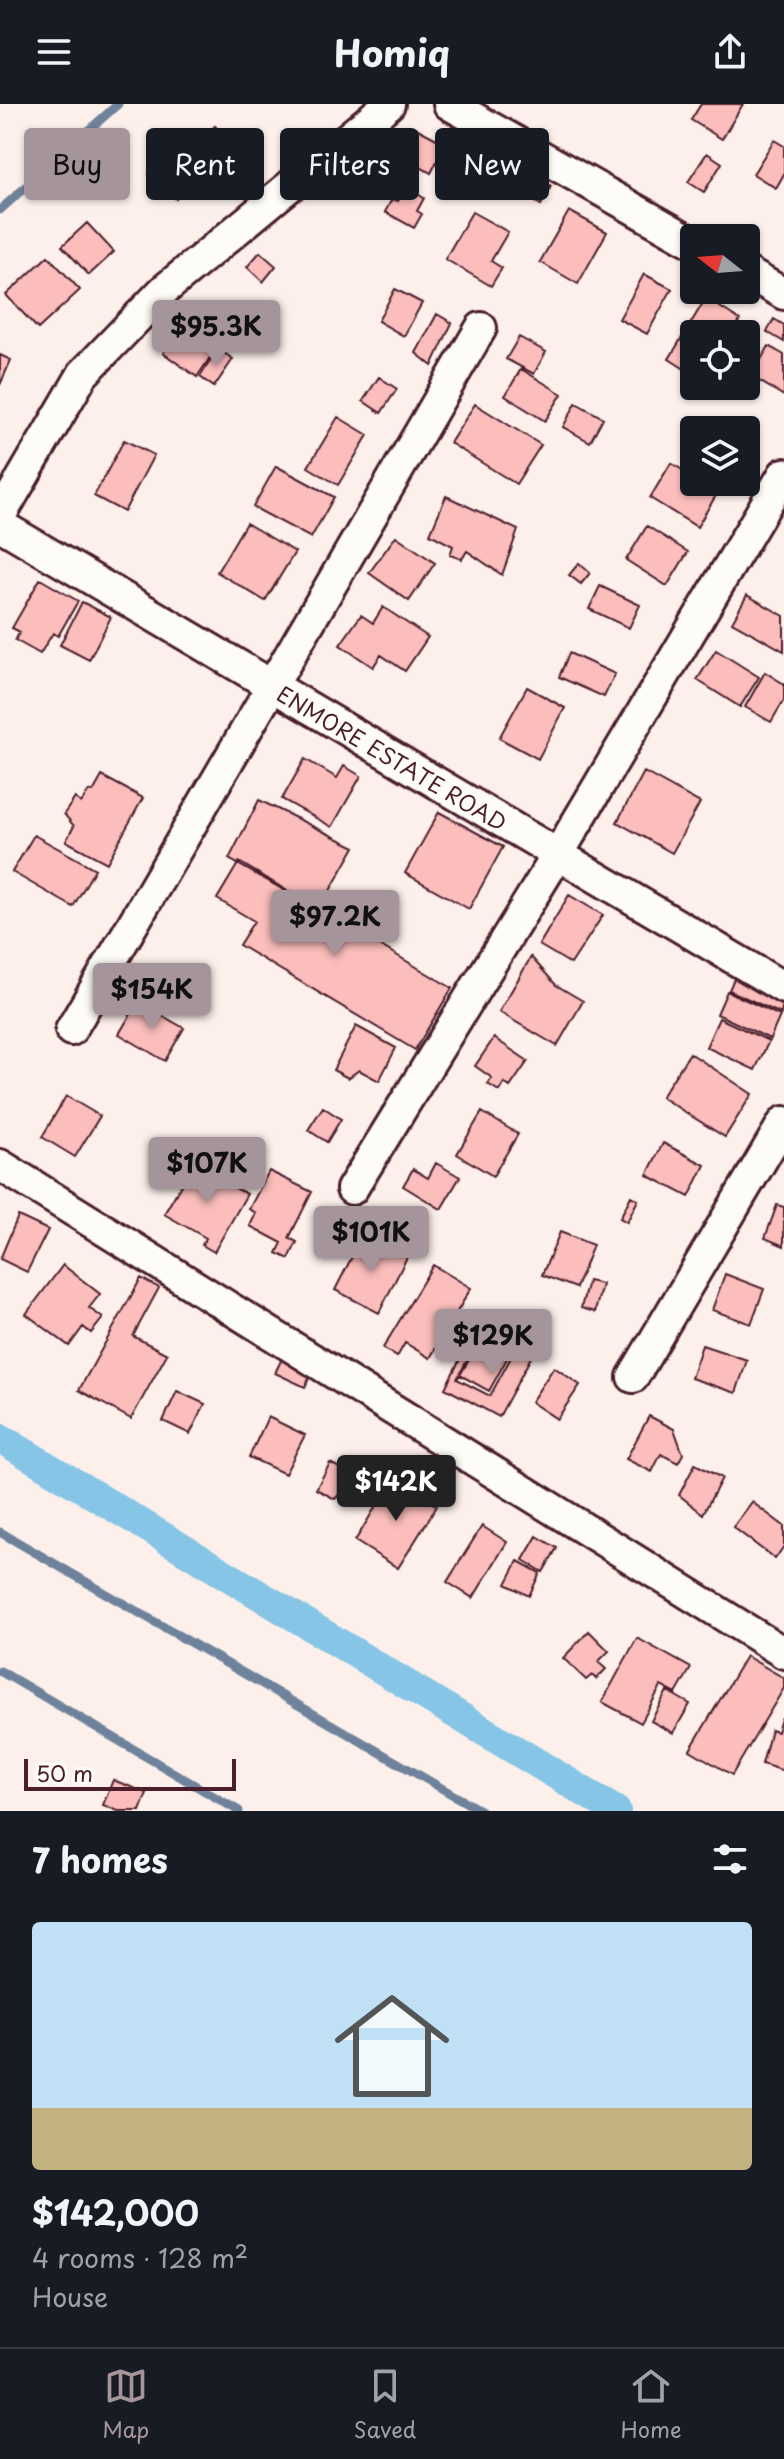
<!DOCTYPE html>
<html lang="en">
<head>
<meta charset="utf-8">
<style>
  body { margin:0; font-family:"Playpen Sans",sans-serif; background:#20242c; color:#f1f3f6; height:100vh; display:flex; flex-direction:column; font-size:30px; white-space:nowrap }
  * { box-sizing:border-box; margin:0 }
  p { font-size:26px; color:#9ea1a6 }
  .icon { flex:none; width:44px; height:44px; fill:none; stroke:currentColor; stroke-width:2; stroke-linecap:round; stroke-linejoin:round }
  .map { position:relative; height:1707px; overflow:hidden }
  .details { display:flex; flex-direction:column; background:#171b24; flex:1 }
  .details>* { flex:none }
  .top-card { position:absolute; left:24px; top:24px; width:736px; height:72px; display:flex; gap:16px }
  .needle { width:52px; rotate:287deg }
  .tools { position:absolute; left:680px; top:120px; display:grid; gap:16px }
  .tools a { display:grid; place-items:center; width:80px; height:80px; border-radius:8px; background:#171b24; box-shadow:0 2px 6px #0004; font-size:40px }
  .scale { position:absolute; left:24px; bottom:20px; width:212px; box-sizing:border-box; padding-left:8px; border:4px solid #4a1f2b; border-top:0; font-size:22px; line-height:28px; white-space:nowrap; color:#4a1f2b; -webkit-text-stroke:6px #fdfcf7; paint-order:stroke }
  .price { position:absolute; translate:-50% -68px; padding:0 18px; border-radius:8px; background:#a6949b; color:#111; font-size:26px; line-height:52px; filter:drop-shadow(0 2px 4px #0008) }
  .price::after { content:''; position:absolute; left:50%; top:48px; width:24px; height:18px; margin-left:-12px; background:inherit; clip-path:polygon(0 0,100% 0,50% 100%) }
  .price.active { background:#222; color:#fff }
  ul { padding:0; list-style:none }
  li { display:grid; align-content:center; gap:16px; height:424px; padding:0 32px }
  li span { display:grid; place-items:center; height:248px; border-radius:8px; color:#555 }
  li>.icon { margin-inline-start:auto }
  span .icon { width:144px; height:144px; fill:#fffc; stroke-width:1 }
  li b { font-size:34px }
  h2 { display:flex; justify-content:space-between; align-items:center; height:96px; padding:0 32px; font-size:34px }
  .pill { padding:0 28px; border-radius:8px; background:#171b24; box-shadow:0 2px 6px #0004; font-size:28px; line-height:72px }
  .pill.active { background:#a6949b; color:#111 }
  header { display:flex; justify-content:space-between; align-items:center; height:104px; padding:0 32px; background:#171b24; font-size:36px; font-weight:700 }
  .tab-bar { display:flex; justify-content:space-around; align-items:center; height:112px; border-top:2px solid #363941; background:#171b24; font-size:22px; color:#9ea1a6 }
  .tab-bar a { display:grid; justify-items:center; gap:4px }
  .tab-bar .active { color:#a6949b }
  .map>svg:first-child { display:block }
</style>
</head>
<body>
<header><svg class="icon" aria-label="menu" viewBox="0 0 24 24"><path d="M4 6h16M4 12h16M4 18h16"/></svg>Homiq<svg class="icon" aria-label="share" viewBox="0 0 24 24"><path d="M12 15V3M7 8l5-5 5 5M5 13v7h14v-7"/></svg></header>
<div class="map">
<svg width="784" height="1707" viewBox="0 0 784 1707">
  <rect width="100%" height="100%" fill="#fdf0eb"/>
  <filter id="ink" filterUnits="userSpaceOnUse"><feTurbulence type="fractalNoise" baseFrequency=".0125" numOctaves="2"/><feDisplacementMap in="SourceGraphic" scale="16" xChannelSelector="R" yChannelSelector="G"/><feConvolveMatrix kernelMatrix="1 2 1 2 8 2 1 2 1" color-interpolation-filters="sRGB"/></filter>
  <g filter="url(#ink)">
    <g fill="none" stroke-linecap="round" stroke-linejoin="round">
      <!-- stream -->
      <path stroke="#6e839b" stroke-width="9" d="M0,106L118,0
        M0,1428L481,1707
        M0,1567L239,1707"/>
      <!-- canal -->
      <path stroke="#86c5e6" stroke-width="30" d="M0,1334L616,1707"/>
    </g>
    <!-- building -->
    <path fill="#fbbebc" stroke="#4a1f2b" stroke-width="2" d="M701,0H743L722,35L691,16Z
      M215,22L236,45L214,65L193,42Z
      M416,24L446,40L431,69L401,52Z
      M774,36L784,42V70L776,84L753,70Z
      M707,49L722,59L704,88L688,78Z
      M168,50L195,74L176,95L149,70Z
      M533,71L551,82L541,101L522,90Z
      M406,83L424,94L417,107L422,110L414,124L385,108L392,95L398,97Z
      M569,107L607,128L578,180L540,158Z
      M472,108L508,128L491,157L502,164L491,182L445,155Z
      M87,119L114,148L89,171L62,142Z
      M260,148L276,162L263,178L247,163Z
      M48,152L80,186L38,225L6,191Z
      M644,170L672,185L647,230L619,215Z
      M395,185L422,199L404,232L378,217Z
      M706,194L740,216L732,230H694V271L669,255Z
      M437,210L452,219L432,262L416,249Z
      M774,215L784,221V238L767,228Z
      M183,220L217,243L197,273L163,249Z
      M519,233L546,248L534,270L506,255Z
      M769,242L784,251V292L751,272Z
      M218,245L233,255L214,283L200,273Z
      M0,251L11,256L0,281Z
      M521,265L562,290L545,317L505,292Z
      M379,273L397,285L381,309L363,297Z
      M576,299L603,314L590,338L563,323Z
      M475,300L541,341L516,380L450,339Z
      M338,313L368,331L338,381L308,363Z
      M124,336L154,351L124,408L94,392Z
      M671,359L694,373V378H701L718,388L697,423L650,394Z
      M276,362L334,393L311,434L253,403Z
      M446,392L518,426L502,471L467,447L462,455L450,451L453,442L430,430Z
      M246,419L295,448L265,497L217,468Z
      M647,422L688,448L667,482L626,456Z
      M396,432L435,459L409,497L369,469Z
      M579,459L590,469L581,480L569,471Z
      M40,475L78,497L58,532L53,529L40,550L15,536L20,528L12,524Z
      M600,482L640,501L629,524L589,505Z
      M747,491L784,512V547L732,518Z
      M82,498L111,513L89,556L60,541Z
      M383,503L428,533L405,567L381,551L373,563L340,541L361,511L373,519Z
      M716,546L759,573L740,603L697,576Z
      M569,549L615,570L604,593L559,573Z
      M765,568L784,580V596L771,618L745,603Z
      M527,583L565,604L538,655L499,634Z
      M305,655L337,674L344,662L361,672L332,723L282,695Z
      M644,668L700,699L672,749L617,718Z
      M102,672L143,694L107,759L66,737L74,722L64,710L75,694L81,699L89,687L93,688Z
      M259,696L355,743L319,806L229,755Z
      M439,708L503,743L469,805L405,769Z
      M34,731L95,765L73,803L12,768Z
      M239,758L452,884L415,946L239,841L254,817L217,795Z
      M569,791L603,811L571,860L539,841Z
      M531,853L556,881L583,897L557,942L499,908Z
      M735,872L784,894L781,910L729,886Z
      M727,887L780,912L770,935L717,910Z
      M138,898L184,924L165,957L119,930Z
      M719,914L769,937L755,966L706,943Z
      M356,922L396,944L379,977L359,966L348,974L333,966Z
      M494,934L528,957L510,983L504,979L499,987L488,980L492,974L475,962Z
      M690,949L752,990L725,1033L661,993Z
      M66,992L100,1012L75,1053L42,1033Z
      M323,1003L341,1015L327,1038L308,1026Z
      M482,1008L518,1030L493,1072L457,1050Z
      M663,1039L705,1061L689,1093L647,1071Z
      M436,1059L460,1073L441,1105L403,1082L413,1065L428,1074Z
      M212,1063L238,1079L235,1084L247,1090L214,1148L202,1141L206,1134L164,1110L191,1064L206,1073Z
      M269,1067L312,1088L289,1134L297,1138L289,1155L277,1149L282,1139L250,1122L256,1109L249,1105Z
      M631,1092L638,1096L627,1118L620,1114Z
      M777,1101L784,1103V1142L765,1134Z
      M18,1112L48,1126L27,1168L0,1155Z
      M560,1128L593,1141L576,1184L542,1171Z
      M363,1131L407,1153L379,1209L335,1186Z
      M63,1161L100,1190L89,1204L103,1214L91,1229L83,1223L69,1242L26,1210Z
      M433,1161L471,1184L430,1254L405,1239L397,1253L383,1244Z
      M725,1170L764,1185L751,1220L712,1206Z
      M141,1174L159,1184L133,1232L167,1250L131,1315L79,1286Z
      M588,1177L602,1180L595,1208L581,1204Z
      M479,1219L485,1223L457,1275L490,1292L522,1233L537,1242L499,1313L445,1284Z
      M489,1222L516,1238L489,1287L460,1271Z
      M702,1241L747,1256L736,1289L691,1274Z
      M287,1244L317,1258L305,1283L275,1269Z
      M554,1263L580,1281L557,1315L531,1298Z
      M177,1287L205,1300L190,1330L163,1317Z
      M649,1312L674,1325L683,1350L678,1359L661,1350L652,1368L626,1355Z
      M268,1313L305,1331L285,1370L249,1353Z
      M330,1359L348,1368L342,1379L348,1381L335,1395L316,1385Z
      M695,1360L722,1374L703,1410L679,1391Z
      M393,1374L437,1402L398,1464L355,1437Z
      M752,1398L784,1422V1442L775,1455L733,1423Z
      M482,1422L507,1438L473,1494L447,1478Z
      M537,1432L557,1444L543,1468L523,1456Z
      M518,1457L540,1469L529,1492L506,1480Z
      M589,1527L609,1547L598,1558L606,1565L596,1575L592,1571L586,1576L563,1554Z
      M637,1534L691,1564L676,1590L661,1582L641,1619L602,1598Z
      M746,1552L784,1574V1584L732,1671L690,1646Z
      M667,1587L690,1600L673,1629L651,1617Z
      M781,1615L784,1616V1667L762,1660L771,1626L777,1628Z
      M113,1676L147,1689L140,1707H118L103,1701Z"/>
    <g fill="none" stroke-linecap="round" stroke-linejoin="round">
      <!-- minor casing -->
      <g stroke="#4a1f2b" stroke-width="36">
        <g id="minor">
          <path d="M449,0L694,139"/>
          <path d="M746,168L784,190"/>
          <path d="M0,412L83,270L164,186L389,0"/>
          <path id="s1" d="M0,421L784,884"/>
          <path d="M71,926L481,224"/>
          <path d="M0,1061L784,1549"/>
          <path d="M352,1085L557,752L784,370"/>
          <path d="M633,1273L784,1018"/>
        </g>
      </g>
      <!-- minor -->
      <use href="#minor" stroke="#fdfcf7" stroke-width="30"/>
    </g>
  </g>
  <g text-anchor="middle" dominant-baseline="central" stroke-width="6" stroke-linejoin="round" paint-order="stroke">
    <!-- street labels -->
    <g font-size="22" fill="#4a1f2b" stroke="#fdfcf7">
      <text stroke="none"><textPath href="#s1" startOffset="456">ENMORE ESTATE ROAD</textPath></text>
    </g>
  </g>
</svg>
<div class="tools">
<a><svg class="needle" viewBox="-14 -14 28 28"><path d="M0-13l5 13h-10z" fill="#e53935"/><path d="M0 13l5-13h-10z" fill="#9ea1a6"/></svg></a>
<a><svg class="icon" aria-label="locate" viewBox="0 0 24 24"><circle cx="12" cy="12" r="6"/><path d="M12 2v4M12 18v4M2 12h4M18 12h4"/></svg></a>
<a><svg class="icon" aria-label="layers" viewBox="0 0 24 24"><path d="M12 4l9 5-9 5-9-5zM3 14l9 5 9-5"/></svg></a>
</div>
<div class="scale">50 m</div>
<b class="price" style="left:216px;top:264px">$95.3K</b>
<b class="price" style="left:335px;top:854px">$97.2K</b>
<b class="price" style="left:152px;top:927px">$154K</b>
<b class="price" style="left:207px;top:1101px">$107K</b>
<b class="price" style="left:371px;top:1170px">$101K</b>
<b class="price" style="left:493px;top:1273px">$129K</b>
<b class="price active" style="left:396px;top:1419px">$142K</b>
<div class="top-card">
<a class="pill active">Buy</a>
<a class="pill">Rent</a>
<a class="pill">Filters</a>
<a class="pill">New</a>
</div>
</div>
<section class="details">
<h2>7 homes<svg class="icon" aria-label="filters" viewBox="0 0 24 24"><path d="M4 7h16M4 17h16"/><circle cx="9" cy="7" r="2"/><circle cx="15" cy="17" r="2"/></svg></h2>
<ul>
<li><span style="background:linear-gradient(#bfe0f5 75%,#c2b280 0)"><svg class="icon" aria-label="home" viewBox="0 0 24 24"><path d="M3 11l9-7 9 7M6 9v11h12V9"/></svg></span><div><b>$142,000</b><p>4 rooms · 128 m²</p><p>House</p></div></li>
</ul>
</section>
<nav class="tab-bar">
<a class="active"><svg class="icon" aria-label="map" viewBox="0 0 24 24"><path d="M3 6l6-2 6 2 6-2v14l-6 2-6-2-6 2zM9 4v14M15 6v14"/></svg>Map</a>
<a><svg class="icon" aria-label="saved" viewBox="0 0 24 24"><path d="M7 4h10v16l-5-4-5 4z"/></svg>Saved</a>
<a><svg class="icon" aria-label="home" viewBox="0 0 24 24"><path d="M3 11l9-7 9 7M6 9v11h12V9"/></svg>Home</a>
</nav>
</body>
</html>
